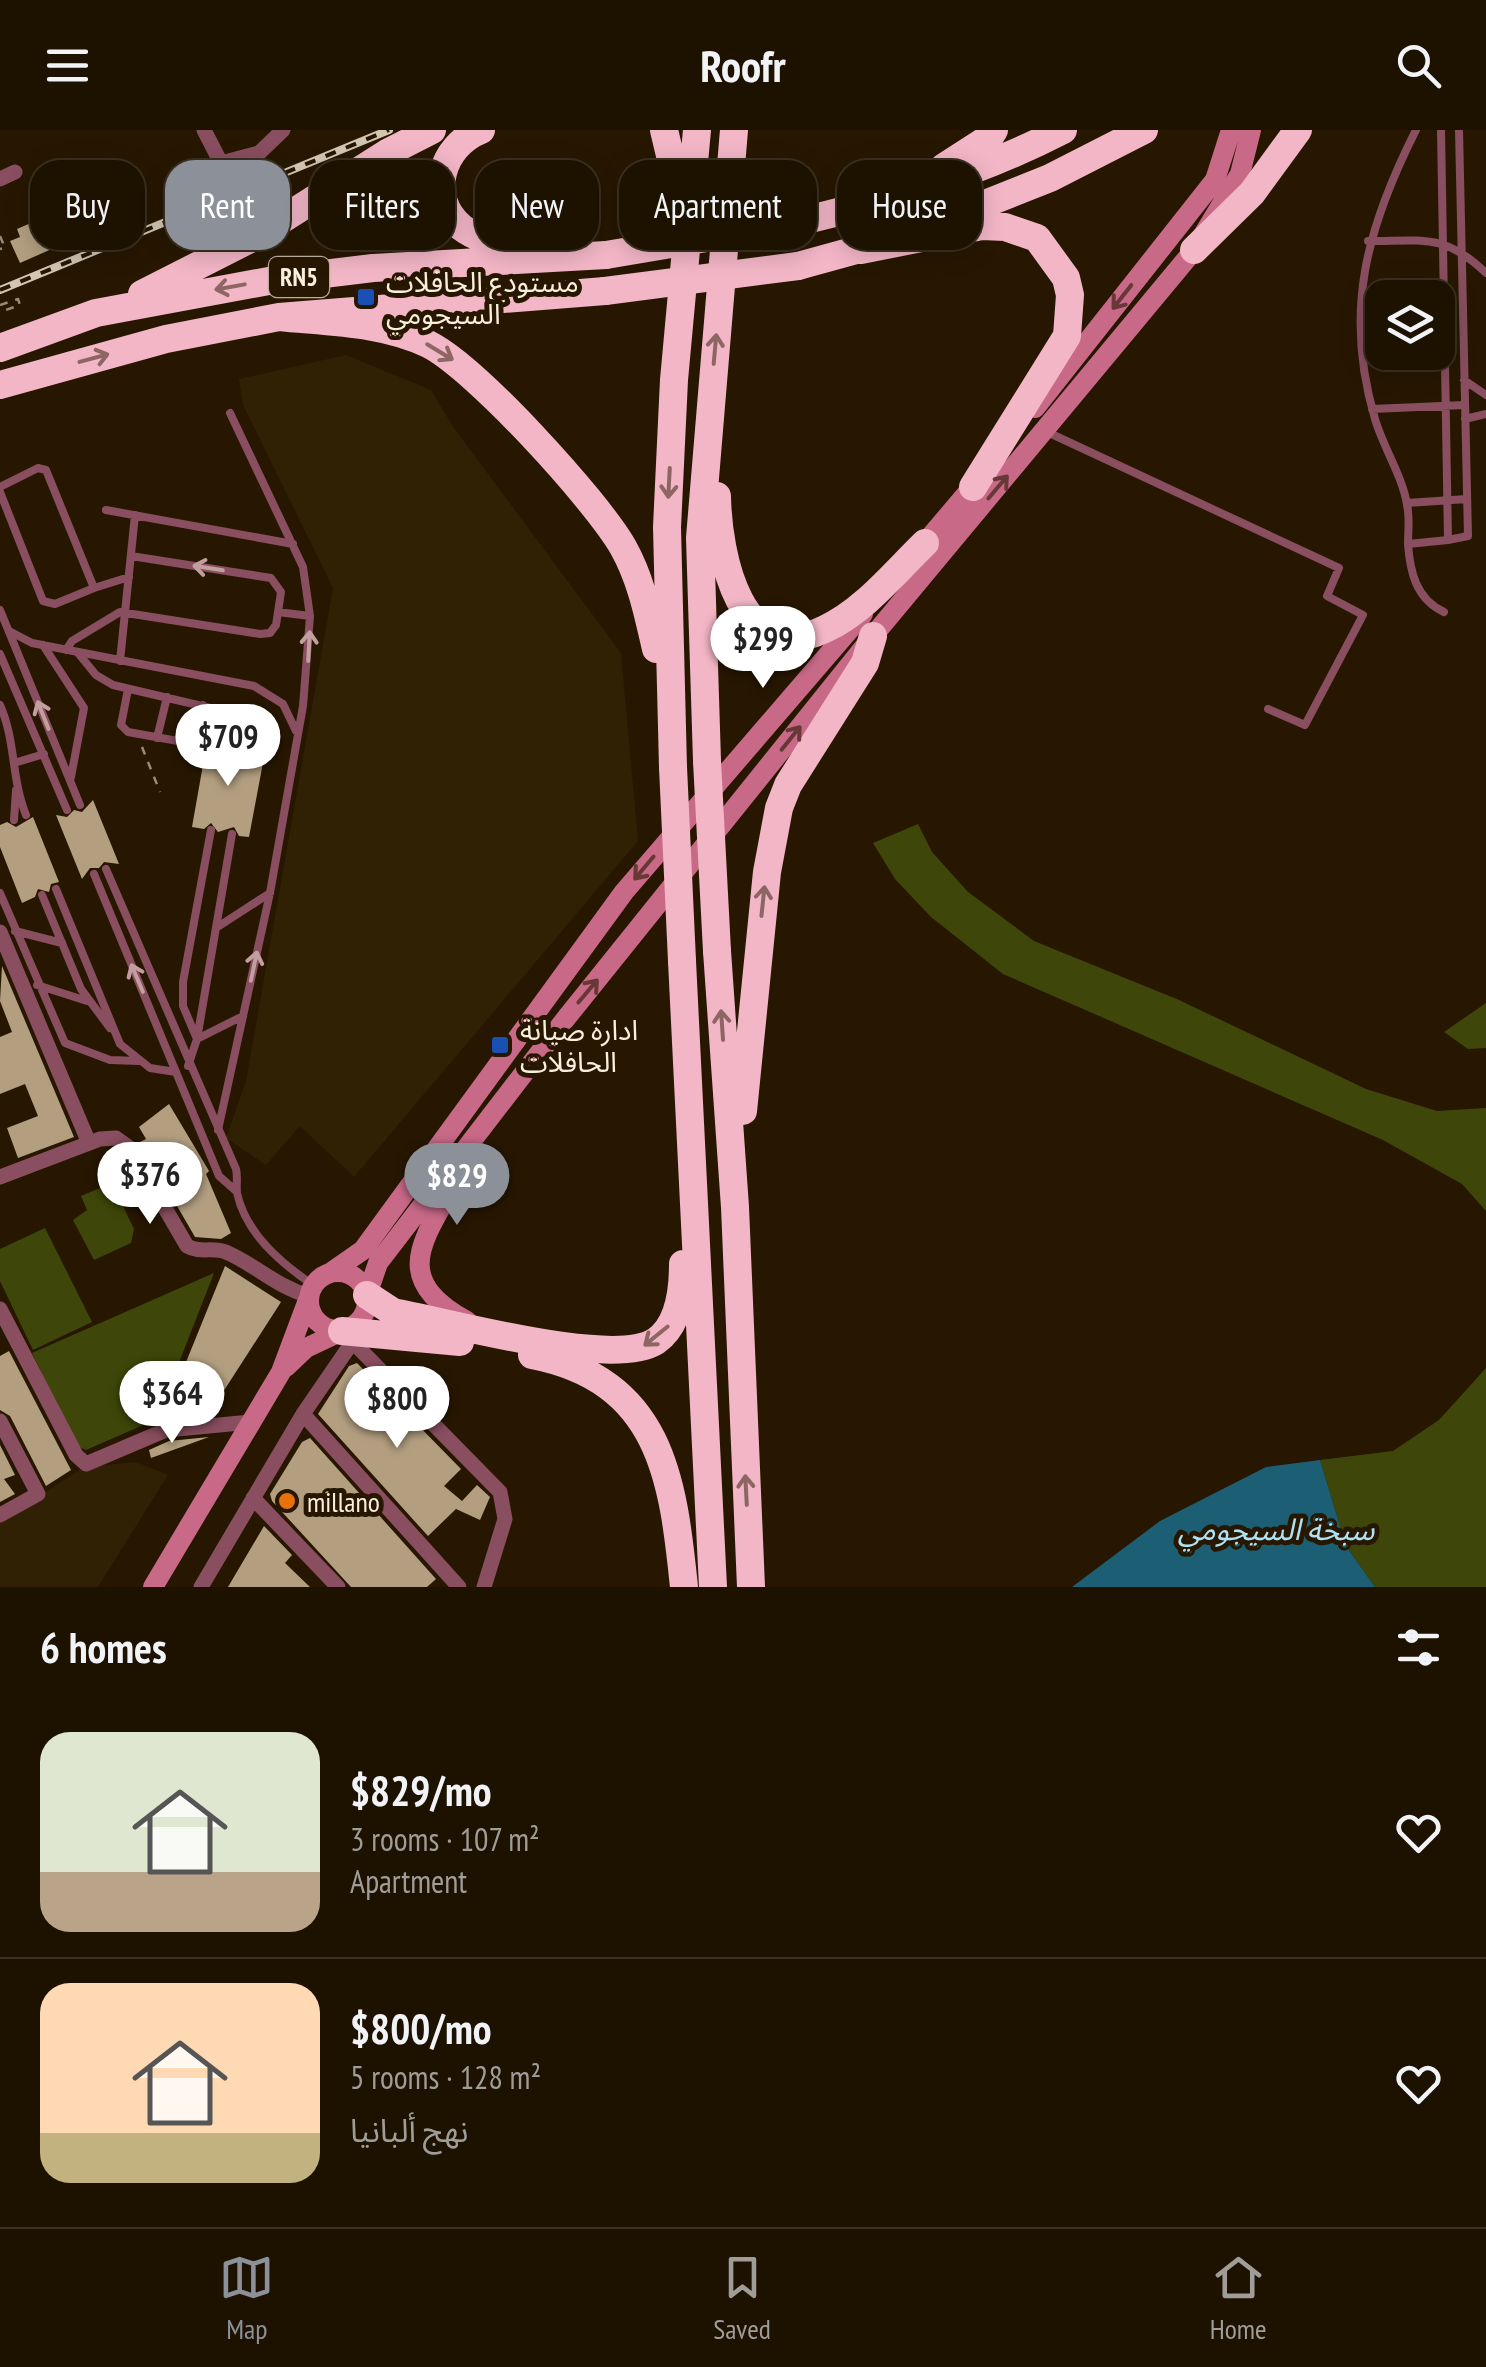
<!DOCTYPE html>
<html lang="en">
<head>
<meta charset="utf-8">
<style>
  body { margin:0; font-family:"PT Sans Narrow","Noto Sans Arabic",sans-serif; background:#251a0a; color:#f1f3f6; height:100vh; display:flex; flex-direction:column; font-size:38px; white-space:nowrap }
  * { box-sizing:border-box; margin:0 }
  p { font-size:32px; color:#a09d99 }
  .icon { flex:none; width:55px; height:55px; fill:none; stroke:currentColor; stroke-width:2; stroke-linecap:round; stroke-linejoin:round }
  .map { position:relative; height:1457px; overflow:hidden }
  .drawer { display:flex; flex-direction:column; background:#1d1100; flex:1 }
  .drawer>* { flex:none }
  .guide { position:absolute; left:30px; top:30px; width:1428px; height:90px; display:flex; gap:20px }
  .controls { position:absolute; left:1365px; top:150px; display:grid; gap:20px }
  .controls a { display:grid; place-items:center; width:90px; height:90px; border-radius:20px; background:#1d1100; box-shadow:0 5px 25px #0003,0 0 0 2px #3b3122; font-size:50px }
  .price { position:absolute; translate:-50% -85px; padding:0 22px; border-radius:35px; background:#fff; color:#222; font-size:32px; line-height:65px; filter:drop-shadow(0 2px 5px #0008) }
  .price::after { content:''; position:absolute; left:50%; top:60px; width:30px; height:22px; margin-left:-15px; background:inherit; clip-path:polygon(0 0,100% 0,50% 100%) }
  .price.selected { background:#8c9099; color:#fff }
  ul { padding:0; list-style:none }
  li { display:flex; align-items:center; gap:30px; height:250px; padding:0 40px }
  li+li { border-top:2px solid #3b3122 }
  li span { display:grid; place-items:center; flex:none; width:280px; height:200px; border-radius:30px; color:#555 }
  li>.icon { margin-inline-start:auto }
  span .icon { width:120px; height:120px; fill:#fffc; stroke-width:1 }
  li b { font-size:42px }
  h2 { display:flex; justify-content:space-between; align-items:center; height:120px; padding:0 40px; font-size:42px }
  .tag { padding:0 35px; border-radius:30px; background:#1d1100; box-shadow:0 5px 25px #0003,0 0 0 2px #3b3122; font-size:35px; line-height:90px }
  .tag.selected { background:#8c9099; color:#fff }
  header { display:flex; justify-content:space-between; align-items:center; height:130px; padding:0 40px; background:#1d1100; font-size:45px; font-weight:800 }
  .menu { display:flex; justify-content:space-around; align-items:center; height:140px; border-top:2px solid #3b3122; background:#1d1100; font-size:28px; color:#a09d99 }
  .menu a { display:grid; justify-items:center; gap:5px }
  .menu .selected { color:#8c9099 }
  .map>svg:first-child { display:block }
</style>
</head>
<body>
<header><svg class="icon" aria-label="menu" viewBox="0 0 24 24"><path d="M4 6h16M4 12h16M4 18h16"/></svg>Roofr<svg class="icon" aria-label="search" viewBox="0 0 24 24"><circle cx="10" cy="10" r="6"/><path d="M15 15l6 6"/></svg></header>
<div class="map">
<svg width="1486" height="1457" viewBox="0 0 1486 1457">
  <rect width="100%" height="100%" fill="#271700"/>
  <!-- built -->
  <path fill="#302105" d="M346,225L431,260L454,298L621,523L638,711L354,1047L300,996L266,1035L226,1008L246,951L333,458L243,275L239,249Z
    M136,1332L168,1345L98,1457H0V1392L84,1337Z"/>
  <!-- green -->
  <path fill="#3e4709" d="M918,694L932,722L968,762L1034,811L1179,870L1366,959L1437,981L1486,978V1081L1462,1054L1383,1010L1003,844L931,787L895,749L873,713Z
    M1486,873V918L1468,919L1444,902Z
    M112,1053L134,1099L131,1113L94,1130L73,1090L87,1080L81,1066Z
    M45,1098L92,1192L33,1220L0,1151V1119Z
    M214,1143L157,1289L86,1320L77,1316L32,1223Z
    M1486,1238V1457H1375L1346,1416L1320,1330L1393,1321L1439,1290Z"/>
  <!-- water -->
  <path fill="#1c5f74" d="M1320,1330L1346,1416L1375,1457H1072L1160,1391L1266,1337Z"/>
  <!-- building -->
  <path fill="#b39f80" d="M84,70L97,99L20,133L10,111L20,107L17,99Z
    M207,612L221,614L226,623L235,617L244,626L253,620L265,622L249,707L239,706L234,697L218,702L211,693L204,699L192,697Z
    M93,670L119,734L104,732L99,738H90L82,749L56,685L67,687L74,680L82,682Z
    M33,687L59,752L51,754L49,762L38,759L35,767L22,773L0,717V695L7,692L16,697Z
    M2,836L74,1007L18,1028L7,998L38,986L25,954L0,964V907L12,902L0,871Z
    M169,974L209,1041L206,1044L231,1103L221,1109L195,1107L140,1012L146,1009L139,997Z
    M225,1136L281,1172L216,1273L167,1279Z
    M9,1221L71,1340L46,1356L10,1286L0,1280V1226Z
    M357,1233L461,1339L444,1356L462,1371L477,1355L490,1367L480,1390L456,1379L428,1406L318,1284L349,1236Z
    M209,1307L151,1328L149,1320L169,1311Z
    M310,1308L436,1449L427,1457H351L272,1371L270,1364L302,1312Z
    M0,1315L15,1345L4,1349L15,1364L0,1372Z
    M264,1396L292,1425L285,1433L310,1457H228Z"/>
  <g fill="none" stroke-linecap="round" stroke-linejoin="round">
    <!-- path -->
    <path stroke="#998b77" stroke-width="2.5" stroke-dasharray="8 8" stroke-linecap="butt" d="M0,106L5,118L0,119
      M0,175L18,169L20,175L0,182
      M142,617L160,662"/>
    <!-- lane -->
    <path stroke="#894e60" stroke-width="8" d="M1441,0L1448,410L1408,414C1410,442 1416,469 1444,482
      M1368,111C1422,111 1445,103 1486,143
      M1464,250L1486,265
      M1372,279L1465,275
      M1465,289L1486,284
      M1045,301L1339,438L1327,466L1363,485L1305,595L1268,579
      M0,357L38,338L46,340L94,458L55,474L43,471L0,362
      M1407,373L1467,369
      M106,380L293,414
      M1448,410L1468,406L1459,0
      M1408,414C1408,401 1410,388 1407,375C1403,347 1383,317 1375,289C1343,181 1367,97 1416,0
      M94,458L129,447
      M0,480L80,675
      M278,482L310,486
      M9,501L32,513L254,556L283,574L296,601
      M43,515L84,578L71,647
      M66,520L72,511L120,482L260,504L270,503L276,495L281,462L271,448L131,426
      M78,523L96,545L113,555L240,585L248,595L246,619
      M0,524L67,680
      M120,531L135,385
      M128,559L121,595L128,602L189,613L203,575
      M0,575C16,611 11,648 26,685
      M222,580L230,596L228,616
      M157,608L167,567
      M14,633L44,624
      M14,690L16,660
      M211,700L183,852V876L197,909L243,886
      M106,739L236,1039C238,1047 236,1055 237,1063C246,1104 281,1133 313,1155
      M94,744L219,1046L236,1061
      M56,759L120,914L150,938L176,942
      M0,763L65,913L110,930L138,931
      M42,765L81,859L110,898
      M216,798L270,763
      M15,801L62,813
      M37,855L87,871
      M188,936L197,909L232,704
      M218,1000L270,763L303,576L310,486L303,437L230,283"/>
    <!-- street -->
    <path stroke="#894e60" stroke-width="15" d="M204,0L221,33L259,23L283,0
      M0,49L15,42
      M0,802L89,1013
      M0,1047L100,1009L116,1008L130,1018L187,1116C201,1124 214,1116 228,1123C257,1136 277,1157 309,1166
      M0,1179L76,1325L86,1334L166,1300L251,1292
      M342,1201L500,1362L505,1389L484,1457
      M303,1284L459,1457
      M0,1291L38,1364L0,1385
      M253,1368L338,1457
      M201,1457L303,1284L351,1214"/>
    <!-- secondary -->
    <path stroke="#c86988" stroke-width="20" d="M1035,278L1215,50L1231,0
      M918,421L980,348
      M460,1043C429,1104 384,1146 467,1191
      M309 1171a29 29 0 1 1 58 0a29 29 0 1 1-58 0Z
      M330,1143L363,1120L624,762L863,484
      M367,1165L378,1133L567,887L873,506L1194,120L1240,44L1251,0
      M286,1237L306,1218L342,1201
      M153,1457L281,1242L308,1170"/>
    <!-- highway -->
    <path stroke="#f3b6c7" stroke-width="28" d="M481,0C441,16 426,67 461,97C479,111 507,116 529,123
      M664,0L682,76
      M944,37L989,8L994,0
      M947,89L1050,48L1144,0
      M789,94C884,72 976,45 1063,0
      M861,120L982,96L1005,97L1037,108L1066,148L1070,165L1067,206L973,357
      M1194,120L1252,63L1298,0
      M798,136L878,114
      M142,164L256,106L387,23L432,0
      M279,187C328,192 383,192 428,214C475,237 596,370 623,417C641,449 648,484 656,519
      M0,218L96,183L274,150L373,138L606,125
      M0,255L166,209L279,187L605,161
      M717,366C718,425 740,540 825,499C864,481 895,442 925,413
      M707,631L700,408L734,0
      M673,637L667,397L674,250L697,0
      M717,821L735,1077L751,1457
      M682,831L713,1457
      M743,981L767,742L779,678L788,655L865,533L873,506
      M367,1165L393,1182C449,1192 613,1239 656,1211C679,1195 683,1160 683,1134
      M342,1201L460,1212
      M532,1225C661,1250 673,1348 684,1457"/>
    <!-- rail casing -->
    <g stroke="#d2c6b3" stroke-width="8">
      <path id="rail" d="M0,160L389,0"/>
    </g>
    <!-- rail -->
    <use href="#rail" stroke="#271700" stroke-width="4" stroke-dasharray="11" stroke-linecap="butt"/>
    <!-- highway-bridge -->
    <path stroke="#f3b6c7" stroke-width="28" d="M606,125L789,94
      M605,161L798,136
      M707,631L717,821
      M673,637L682,831"/>
  </g>
  <!-- one-way arrows -->
  <defs><path id="oneway-shaft" d="M-6 0H5M1.5-3L5.5 0L1.5 3" fill="none" stroke-width="1.6" stroke-linecap="round" stroke-linejoin="round" transform="scale(2.5)"/></defs>
  <g stroke="#8d6664">
    <use href="#oneway-shaft" transform="translate(230 157) rotate(170)"/>
    <use href="#oneway-shaft" transform="translate(715 219) rotate(-85)"/>
    <use href="#oneway-shaft" transform="translate(440 222) rotate(31)"/>
    <use href="#oneway-shaft" transform="translate(94 228) rotate(-15)"/>
    <use href="#oneway-shaft" transform="translate(669 353) rotate(93)"/>
    <use href="#oneway-shaft" transform="translate(763 771) rotate(-84)"/>
    <use href="#oneway-shaft" transform="translate(722 895) rotate(-94)"/>
    <use href="#oneway-shaft" transform="translate(656 1206) rotate(141)"/>
    <use href="#oneway-shaft" transform="translate(746 1360) rotate(-93)"/>
  </g>
  <g stroke="#673836">
    <use href="#oneway-shaft" transform="translate(1122 167) rotate(128)"/>
    <use href="#oneway-shaft" transform="translate(998 357) rotate(-50)"/>
    <use href="#oneway-shaft" transform="translate(791 608) rotate(-51)"/>
    <use href="#oneway-shaft" transform="translate(644 738) rotate(130)"/>
    <use href="#oneway-shaft" transform="translate(588 861) rotate(-50)"/>
  </g>
  <g stroke="#c29e9f">
    <use href="#oneway-shaft" transform="translate(208 438) rotate(-171)"/>
    <use href="#oneway-shaft" transform="translate(309 516) rotate(-87)"/>
    <use href="#oneway-shaft" transform="translate(43 585) rotate(-112)"/>
    <use href="#oneway-shaft" transform="translate(254 836) rotate(-78)"/>
    <use href="#oneway-shaft" transform="translate(137 848) rotate(-113)"/>
  </g>
  <!-- markers -->
  <g fill="#1a4fb4" stroke="#271700" stroke-width="4">
    <rect x="356" y="157" width="20" height="20" rx="5"/>
    <rect x="490" y="905" width="20" height="20" rx="5"/>
  </g>
  <circle fill="#e8710a" stroke="#271700" stroke-width="4" cx="287" cy="1371" r="10"/>
  <g text-anchor="middle" dominant-baseline="central" stroke-width="10" stroke-linejoin="round" paint-order="stroke">
    <!-- shield labels -->
    <rect fill="#271700" stroke="#bbae9b" stroke-width="2.5" x="269" y="127" width="60" height="40" rx="8"/>
    <g font-size="25" font-weight="bold" fill="#faefde">
      <text x="299" y="147">RN5</text>
    </g>
    <!-- poi labels -->
    <g font-size="28" fill="#faefde" stroke="#271700" text-anchor="start">
      <text x="386" y="151">مستودع الحافلات<tspan x="386" dy="32">السيجومي</tspan></text>
      <text x="520" y="899">ادارة صيانة<tspan x="520" dy="32">الحافلات</tspan></text>
      <text x="307" y="1371">millano</text>
    </g>
    <!-- water labels -->
    <g font-size="30" font-style="italic" fill="#ade2f6" stroke="#271700">
      <text x="1276" y="1398">سبخة السيجومي</text>
    </g>
  </g>
</svg>
<div class="controls">
<a><svg class="icon" aria-label="layers" viewBox="0 0 24 24"><path d="M12 4l9 5-9 5-9-5zM3 14l9 5 9-5"/></svg></a>
</div>
<b class="price" style="left:763px;top:561px">$299</b>
<b class="price" style="left:228px;top:659px">$709</b>
<b class="price" style="left:150px;top:1097px">$376</b>
<b class="price selected" style="left:457px;top:1098px">$829</b>
<b class="price" style="left:172px;top:1316px">$364</b>
<b class="price" style="left:397px;top:1321px">$800</b>
<div class="guide">
<a class="tag">Buy</a>
<a class="tag selected">Rent</a>
<a class="tag">Filters</a>
<a class="tag">New</a>
<a class="tag">Apartment</a>
<a class="tag">House</a>
</div>
</div>
<section class="drawer">
<h2>6 homes<svg class="icon" aria-label="filters" viewBox="0 0 24 24"><path d="M4 7h16M4 17h16"/><circle cx="9" cy="7" r="2"/><circle cx="15" cy="17" r="2"/></svg></h2>
<ul>
<li><span style="background:linear-gradient(#dfe7d0 70%,#b9a48a 0)"><svg class="icon" aria-label="home" viewBox="0 0 24 24"><path d="M3 11l9-7 9 7M6 9v11h12V9"/></svg></span><div><b>$829/mo</b><p>3 rooms · 107 m²</p><p>Apartment</p></div><svg class="icon" aria-label="heart" viewBox="0 0 24 24"><path d="M12 20l-8-8c-3-5 5-10 8-4 3-6 11-1 8 4z"/></svg></li>
<li><span style="background:linear-gradient(#ffd9b3 75%,#c2b280 0)"><svg class="icon" aria-label="home" viewBox="0 0 24 24"><path d="M3 11l9-7 9 7M6 9v11h12V9"/></svg></span><div><b>$800/mo</b><p>5 rooms · 128 m²</p><p>نهج ألبانيا</p></div><svg class="icon" aria-label="heart" viewBox="0 0 24 24"><path d="M12 20l-8-8c-3-5 5-10 8-4 3-6 11-1 8 4z"/></svg></li>
</ul>
</section>
<nav class="menu">
<a class="selected"><svg class="icon" aria-label="map" viewBox="0 0 24 24"><path d="M3 6l6-2 6 2 6-2v14l-6 2-6-2-6 2zM9 4v14M15 6v14"/></svg>Map</a>
<a><svg class="icon" aria-label="saved" viewBox="0 0 24 24"><path d="M7 4h10v16l-5-4-5 4z"/></svg>Saved</a>
<a><svg class="icon" aria-label="home" viewBox="0 0 24 24"><path d="M3 11l9-7 9 7M6 9v11h12V9"/></svg>Home</a>
</nav>
</body>
</html>
